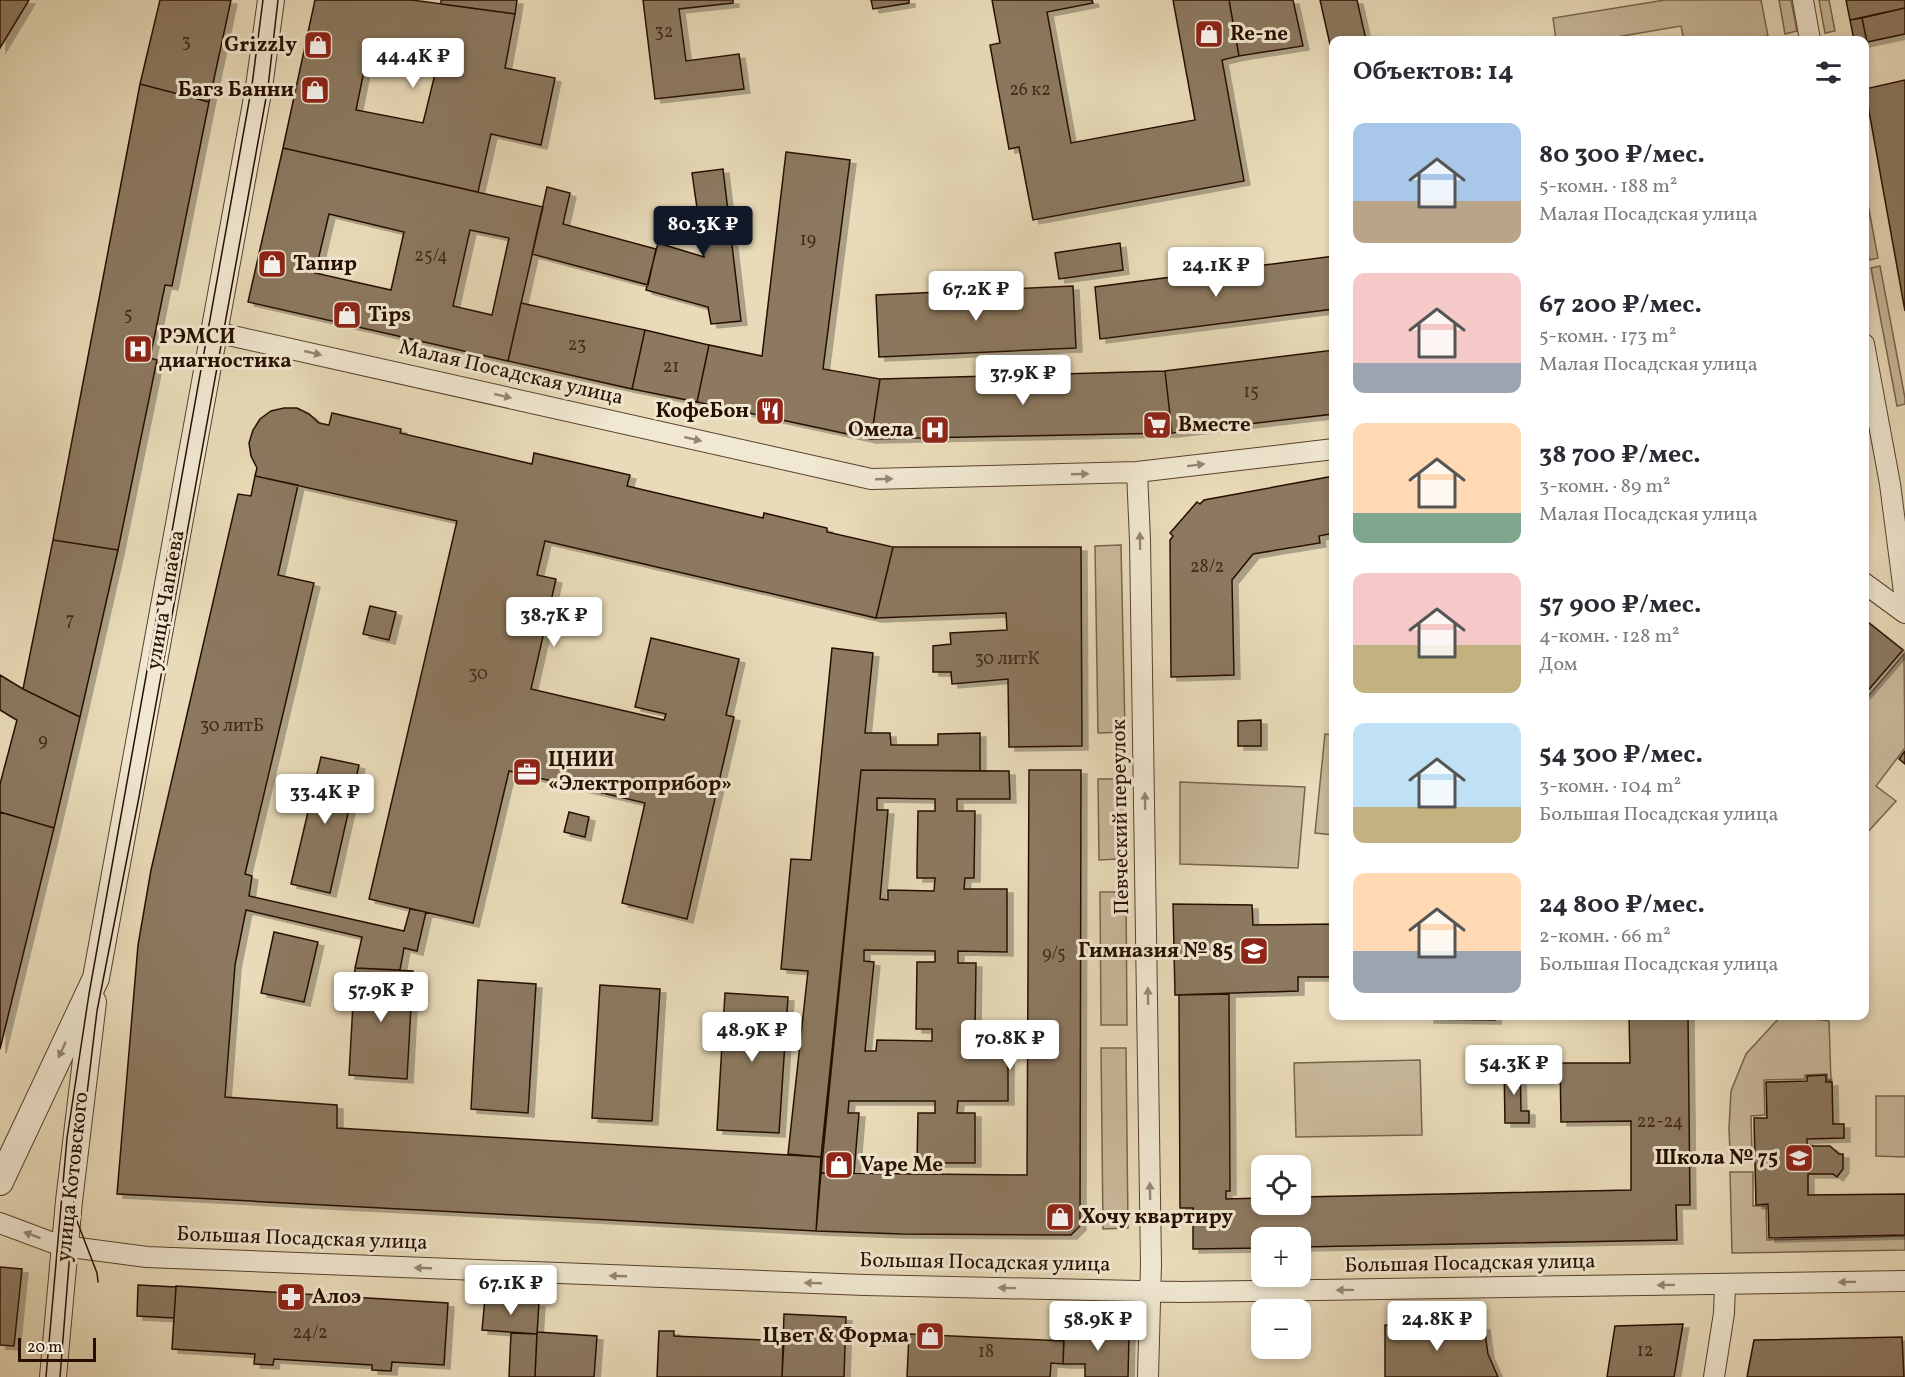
<!DOCTYPE html>
<html lang="ru">
<head>
<meta charset="utf-8">
<style>
  body { margin:0; font-family:Vollkorn,serif; background:#f7f7f7; color:#2b2b33; height:100vh; display:flex; flex-direction:column; font-size:22px; white-space:nowrap }
  * { box-sizing:border-box; margin:0 }
  p { font-size:20px; color:#7c7c81 }
  .icon { flex:none; width:33px; height:33px; fill:none; stroke:currentColor; stroke-width:2; stroke-linecap:round; stroke-linejoin:round }
  .map { position:relative; flex:1; overflow:hidden }
  .drawer { position:absolute; left:1329px; top:36px; width:540px; height:984px; display:flex; flex-direction:column; background:#fff; border-radius:12px; box-shadow:0 3px 9px #0003 }
  .drawer>* { flex:none }
  .tools { position:absolute; left:1251px; top:1155px; display:grid; gap:12px }
  .tools a { display:grid; place-items:center; width:60px; height:60px; border-radius:12px; background:#fff; box-shadow:0 3px 9px #0003; font-size:30px }
  .scale { position:absolute; left:18px; bottom:15px; width:78px; box-sizing:border-box; padding-left:6px; border:3px solid #270f00; border-top:0; font-size:16px; line-height:21px; white-space:nowrap; color:#270f00; -webkit-text-stroke:4px #f1e8d2; paint-order:stroke }
  .price { position:absolute; translate:-50% -51px; padding:0 14px; border-radius:6px; background:#fff; color:#222; font-size:20px; line-height:39px; filter:drop-shadow(0 2px 3px #0008) }
  .price::after { content:''; position:absolute; left:50%; top:36px; width:18px; height:14px; margin-left:-9px; background:inherit; clip-path:polygon(0 0,100% 0,50% 100%) }
  .price.active { background:#111827; color:#fff }
  ul { padding:0; list-style:none }
  li { display:flex; align-items:center; gap:18px; height:150px; padding:0 24px }
  li span { display:grid; place-items:center; flex:none; width:168px; height:120px; border-radius:12px; color:#555 }
  li>.icon { margin-inline-start:auto }
  span .icon { width:72px; height:72px; fill:#fffc; stroke-width:1 }
  li b { font-size:26px }
  h2 { display:flex; justify-content:space-between; align-items:center; height:72px; padding:0 24px; font-size:26px }
  .map>svg:first-child { display:block }
</style>
</head>
<body>
<div class="map">
<svg width="1905" height="1377" viewBox="0 0 1905 1377">
  <defs>
    <filter id="shadow"><feDropShadow dx="6" dy="4" stdDeviation="0" flood-color="#0004"/></filter>
  </defs>
  <rect width="100%" height="100%" fill="#e9dbb9"/>
  <filter id="stains"><feTurbulence type="fractalNoise" baseFrequency=".00333" numOctaves="4"/><feColorMatrix values="0 0 0 0 .2 0 0 0 0 .09 0 0 0 0 .02 0 0 0 .5 -.17"/></filter>
  <radialGradient id="worn" r=".72"><stop offset=".6" stop-color="#630" stop-opacity="0"/><stop offset="1" stop-color="#630" stop-opacity=".3"/></radialGradient>
  <!-- green -->
  <path fill="#c8b89a" stroke="#78644d" stroke-width="1.5" d="M1665,0H1761L1768,36L1740,40H1684L1681,26L1599,40H1556L1553,18Z
    M1779,0H1791L1797,31L1785,34Z
    M1819,0H1829L1835,31L1825,33Z
    M1864,183L1878,258L1869,260L1865,232Z
    M1880,266L1905,398V404L1897,406L1871,268Z
    M1121,545L1125,732L1098,733L1095,546Z
    M1904,654L1905,748L1876,786L1896,801L1865,835V700Z
    M1325,734L1333,735V835L1315,833Z
    M1098,779H1125L1126,825L1117,826L1118,859L1099,860Z
    M1180,782L1305,787L1298,868L1180,864Z
    M1100,892H1126L1127,1025H1101Z
    M1781,1016H1804L1814,1019L1829,1021L1831,1081L1827,1080V1074L1805,1075V1079L1764,1080L1765,1115L1751,1116L1752,1152L1730,1153L1729,1128L1731,1091L1746,1054Z
    M1101,1048H1126L1128,1228L1103,1229Z
    M1420,1060L1422,1135L1296,1137L1294,1063Z
    M1876,1096H1905V1157L1876,1156Z
    M1730,1172H1753V1206H1766L1767,1240L1905,1236V1250L1732,1253Z"/>
  <!-- building -->
  <path fill="#8c7960" stroke="#270f00" stroke-width="1.5" fill-rule="evenodd" filter="url(#shadow)" d="M0,0H29L0,48Z
    M160,0H231L209,102L140,84Z
    M315,0H412L515,14L505,68L555,78L541,145L491,134L478,192L283,148ZM366,61L435,74L423,123L356,110Z
    M441,0H517L515,14L441,4Z
    M643,0H733V3L679,9L686,61L739,54L744,89L655,99Z
    M871,0H909V3L873,9Z
    M992,0H1092L1093,3L1047,12L1071,143L1195,120L1173,0H1229L1239,56L1222,60L1244,181L1033,220L1019,147L1009,149L990,45L1000,43Z
    M1229,0H1293L1303,46L1239,56Z
    M1320,0H1357L1366,40H1334V62Z
    M1846,0H1905V8L1850,20Z
    M1905,8V34L1867,42L1862,18Z
    M1862,18L1867,42L1864,43V40H1854L1850,20Z
    M1905,80V311L1865,89Z
    M140,84L209,102L172,286L165,285L150,358L157,360L118,550L53,540Z
    M283,148L543,207L508,361L248,302ZM329,214L404,232L391,290L315,273ZM470,230L509,238L492,315L453,306Z
    M786,152L850,160L823,369L880,379L871,439L697,402L709,345L762,356Z
    M723,169L741,321L711,324L708,307L646,290L658,243L704,257L692,173Z
    M547,187L570,193L563,224L656,249L648,285L532,254Z
    M1120,243L1123,270L1059,279L1055,253Z
    M1334,256V309L1100,339L1095,287Z
    M1073,286L1076,348L879,357L876,295Z
    M521,303L645,330L632,389L508,361Z
    M645,330L709,345L697,402L632,389Z
    M1334,350V414L1172,433L1165,371Z
    M1165,371L1172,433L871,439L880,379Z
    M284,408H297L309,414L319,423L329,425L332,413L401,429L400,433L532,464L534,453L630,475L627,486L763,518L764,513L827,528V532L893,547L876,618L545,541L537,575L556,579L531,689L664,720L666,714L635,707L651,638L739,659L726,715L734,717L687,919L622,903L645,803L509,771L473,923L369,899L457,521L255,476L257,468L251,456L249,443L253,430L260,419L271,411Z
    M255,476L298,485L278,575L314,583L245,874L252,876L249,896L404,931L410,909L426,912L417,951L404,948L400,970L355,968L362,937L246,910L235,965L225,1097L337,1105V1128L821,1157L816,1231L117,1194L138,945L151,870L238,494L251,496Z
    M1334,476V533L1319,536L1320,543L1253,554L1232,580L1234,675L1171,677L1170,540L1173,536L1170,533L1197,502L1200,504L1204,500Z
    M53,540L118,550L80,717L23,689Z
    M893,547H1081L1082,746L1009,747L1008,679L952,684L951,672H933V646L951,644L950,633L1007,630L1006,613L876,618Z
    M370,606L396,612L389,640L363,634Z
    M1864,619L1903,650L1864,695Z
    M832,648L873,653L865,733H890L891,745H938V734L980,733V771L861,770L821,1157L788,1154L808,971L781,969L791,859L811,860Z
    M0,675L23,689L80,717L54,828L0,812V784L17,720L0,710Z
    M1261,720V746H1238V721Z
    M1905,751V764L1899,759Z
    M321,757L359,765L330,893L291,884Z
    M861,770L1009,771L1010,799H957V811H975L974,878H965L964,889H1007V952L958,951V963H976L975,1029H963V1040L1008,1041V1101H958L957,1113H975V1163H917L918,1113H935V1101H849L848,1113H859L854,1173H821ZM877,798L935,799V811H918L917,865V878H935L934,891L888,890V900L880,899L888,810H877ZM864,950L935,951V962H917L916,1029H932V1041L877,1040L876,1051H865L874,962L864,961Z
    M1029,770H1081L1080,1226L1071,1235L902,1234L816,1231L821,1173L1027,1175Z
    M0,812L54,828L0,1049Z
    M569,812L589,817L585,837L564,832Z
    M1173,904L1252,905L1253,925L1334,924V977H1298V991L1175,995Z
    M274,932L318,942L304,1002L261,993Z
    M355,968L413,971L407,1079L349,1075Z
    M478,980L536,984L528,1113L471,1109Z
    M600,985L660,989L652,1121L592,1118Z
    M725,993L788,997L779,1133L717,1130Z
    M1229,994L1230,1191H1226V1199L1262,1198V1204H1300V1197L1631,1190V1121L1561,1122L1560,1063H1630L1629,1016H1688L1690,1205H1676L1677,1240L1300,1247V1238H1262V1248L1193,1249V1208H1180L1179,995Z
    M1428,1016H1495V1020L1428,1019Z
    M1504,1065H1520L1521,1111H1529V1123H1505Z
    M1826,1075V1082H1832L1833,1124H1844V1138L1807,1139V1146H1830L1839,1154H1843V1169L1837,1177L1833,1174H1808V1195L1905,1194V1235L1769,1238L1768,1204L1756,1205L1754,1118H1767L1766,1082L1807,1081V1076Z
    M0,1267L22,1269L14,1346L0,1345Z
    M138,1285L176,1287L174,1318L137,1316Z
    M176,1286L448,1303L444,1365L392,1362L391,1371L372,1370V1365L274,1359L273,1365L254,1364L255,1354L172,1349Z
    M485,1298L539,1303L537,1334L482,1330Z
    M784,1314L846,1317L844,1377H782Z
    M1683,1324L1674,1377H1607L1615,1326Z
    M1385,1325L1484,1326L1488,1354L1498,1377H1385Z
    M1064,1329L1121,1330L1129,1335L1128,1377H1085V1364H1063Z
    M659,1331H674V1336L784,1341L782,1377H657Z
    M537,1332L597,1336L594,1377H535Z
    M511,1333L537,1334L535,1377H509Z
    M909,1334L1064,1341L1063,1364L1051,1363L1050,1377H907Z
    M1902,1337L1904,1377H1747L1754,1340Z"/>
  <g fill="none" stroke-linecap="round" stroke-linejoin="round">
    <!-- minor casing -->
    <g stroke="#58422e" stroke-width="22">
      <path id="minor" d="M1803,0L1810,40
        M215,332L871,479L1137,472L1334,449
        M1864,344L1890,484L1905,600
        M1137,472L1140,540L1151,1264L1148,1377
        M1864,583L1905,613
        M0,1223L56,1244L71,1247L147,1257L865,1285L1182,1292L1905,1281
        M1714,1377L1724,1313L1725,1284"/>
    </g>
    <!-- tertiary casing -->
    <g stroke="#58422e" stroke-width="28">
      <path id="tertiary" d="M0,1182L96,978L259,87L271,0
        M53,1377L69,1201L93,1002"/>
    </g>
    <!-- minor -->
    <use href="#minor" stroke="#f1e8d2" stroke-width="20"/>
    <!-- tertiary -->
    <use href="#tertiary" stroke="#f1e8d2" stroke-width="26"/>
    <!-- tram -->
    <path stroke="#270f00" stroke-width="1.5" d="M75,1216L97,1273L98,1282
      M46,1377L67,1138L89,994L252,85L263,0
      M60,1377L74,1201L97,1011L139,797L268,87L278,0"/>
  </g>
  <!-- one-way arrows -->
  <defs><path id="oneway-solid" d="M-6-.8H1V-3.2L6.5 0L1 3.2V.8H-6Z" transform="scale(1.5)"/></defs>
  <g fill="#968674">
    <use href="#oneway-solid" transform="translate(313 353) rotate(13)"/>
    <use href="#oneway-solid" transform="translate(503 396) rotate(13)"/>
    <use href="#oneway-solid" transform="translate(693 439) rotate(13)"/>
    <use href="#oneway-solid" transform="translate(1196 465) rotate(-7)"/>
    <use href="#oneway-solid" transform="translate(1080 474) rotate(-2)"/>
    <use href="#oneway-solid" transform="translate(884 479) rotate(-2)"/>
    <use href="#oneway-solid" transform="translate(1140 541) rotate(-91)"/>
    <use href="#oneway-solid" transform="translate(1145 801) rotate(-91)"/>
    <use href="#oneway-solid" transform="translate(1148 996) rotate(-91)"/>
    <use href="#oneway-solid" transform="translate(62 1050) rotate(115)"/>
    <use href="#oneway-solid" transform="translate(1150 1191) rotate(-91)"/>
    <use href="#oneway-solid" transform="translate(32 1235) rotate(-160)"/>
    <use href="#oneway-solid" transform="translate(423 1268) rotate(-178)"/>
    <use href="#oneway-solid" transform="translate(618 1276) rotate(-178)"/>
    <use href="#oneway-solid" transform="translate(1847 1282) rotate(179)"/>
    <use href="#oneway-solid" transform="translate(813 1283) rotate(-178)"/>
    <use href="#oneway-solid" transform="translate(1666 1285) rotate(179)"/>
    <use href="#oneway-solid" transform="translate(1007 1288) rotate(-179)"/>
    <use href="#oneway-solid" transform="translate(1345 1290) rotate(179)"/>
  </g>
  <!-- icons -->
  <defs>
    <g id="shop-square" transform="scale(1.5)"><rect x="-9" y="-9" width="18" height="18" rx="4" fill="#8f2418" stroke="#f1e8d2"/><path d="M-5-2.5h2.3a2.7 3.5 0 0 1 5.4 0H5L5.5 6h-11ZM-1.5-2.5h3a1.5 2.3 0 0 0-3 0Z" fill="#fff"/></g>
    <g id="hospital-square" transform="scale(1.5)"><rect x="-9" y="-9" width="18" height="18" rx="4" fill="#8f2418" stroke="#f1e8d2"/><path d="M-5-5h3v3.5h4V-5h3V5h-3V1.5h-4V5h-3Z" fill="#fff"/></g>
    <g id="restaurant-square" transform="scale(1.5)"><rect x="-9" y="-9" width="18" height="18" rx="4" fill="#8f2418" stroke="#f1e8d2"/><path d="M-5-6h1v4h1v-4h1v4h1v-4h1v5L-1.5 .5V6h-2V.5L-5-1ZM5-6V6H3V1.5H1.5Q1.5-4 5-6Z" fill="#fff"/></g>
    <g id="supermarket-square" transform="scale(1.5)"><rect x="-9" y="-9" width="18" height="18" rx="4" fill="#8f2418" stroke="#f1e8d2"/><path d="M-6-5.5h2.5l.6 2H6L4.5 2H-2.5L-4.4-4H-6ZM-1.5 3.2a1.3 1.3 0 1 0 .1 0ZM3 3.2a1.3 1.3 0 1 0 .1 0Z" fill="#fff"/></g>
    <g id="office-square" transform="scale(1.5)"><rect x="-9" y="-9" width="18" height="18" rx="4" fill="#8f2418" stroke="#f1e8d2"/><path d="M-6-3h4V-5.5h4V-3h4V5H-6ZM-1-4.5V-3h2v-1.5ZM-6 0V1H6V0Z" fill="#fff"/></g>
    <g id="school-square" transform="scale(1.5)"><rect x="-9" y="-9" width="18" height="18" rx="4" fill="#8f2418" stroke="#f1e8d2"/><path d="M0-5L7-2L0 1L-7-2ZM-4 1L0 2.5L4 1V4Q0 6-4 4Z" fill="#fff"/></g>
    <g id="pharmacy-square" transform="scale(1.5)"><rect x="-9" y="-9" width="18" height="18" rx="4" fill="#8f2418" stroke="#f1e8d2"/><path d="M-2-6h4v4h4v4h-4v4h-4v-4h-4v-4h4Z" fill="#fff"/></g>
  </defs>
  <g fill-rule="evenodd">
    <use href="#shop-square" x="1209" y="34"/>
    <use href="#shop-square" x="318" y="45"/>
    <use href="#shop-square" x="315" y="90"/>
    <use href="#shop-square" x="272" y="264"/>
    <use href="#shop-square" x="347" y="315"/>
    <use href="#hospital-square" x="138" y="349"/>
    <use href="#restaurant-square" x="770" y="411"/>
    <use href="#supermarket-square" x="1157" y="425"/>
    <use href="#hospital-square" x="935" y="430"/>
    <use href="#office-square" x="527" y="772"/>
    <use href="#school-square" x="1254" y="951"/>
    <use href="#school-square" x="1799" y="1158"/>
    <use href="#shop-square" x="839" y="1165"/>
    <use href="#shop-square" x="1060" y="1217"/>
    <use href="#pharmacy-square" x="291" y="1297"/>
    <use href="#shop-square" x="930" y="1336"/>
  </g>
  <g text-anchor="middle" dominant-baseline="central" stroke-width="6" stroke-linejoin="round" paint-order="stroke">
    <!-- number labels -->
    <g font-size="18" fill="#402a18">
      <text x="664" y="32">32</text>
      <text x="186" y="42">3</text>
      <text x="1030" y="90">26 к2</text>
      <text x="808" y="240">19</text>
      <text x="431" y="256">25/4</text>
      <text x="128" y="315">5</text>
      <text x="577" y="345">23</text>
      <text x="671" y="367">21</text>
      <text x="1251" y="392">15</text>
      <text x="1207" y="567">28/2</text>
      <text x="70" y="620">7</text>
      <text x="1007" y="659">30 литК</text>
      <text x="478" y="674">30</text>
      <text x="232" y="726">30 литБ</text>
      <text x="43" y="741">9</text>
      <text x="1054" y="954">9/5</text>
      <text x="1660" y="1122">22-24</text>
      <text x="310" y="1333">24/2</text>
      <text x="1645" y="1351">12</text>
      <text x="986" y="1352">18</text>
    </g>
    <!-- poi labels -->
    <g font-size="21" font-weight="bold" fill="#270f00" stroke="#f1e8d2" text-anchor="start">
      <text x="1230" y="34">Re-ne</text>
      <text x="297" y="45" text-anchor="end">Grizzly</text>
      <text x="294" y="90" text-anchor="end">Багз Банни</text>
      <text x="293" y="264">Тапир</text>
      <text x="368" y="315">Tips</text>
      <text x="159" y="337">РЭМСИ<tspan x="159" dy="24">диагностика</tspan></text>
      <text x="749" y="411" text-anchor="end">КофеБон</text>
      <text x="1178" y="425">Вместе</text>
      <text x="914" y="430" text-anchor="end">Омела</text>
      <text x="548" y="760">ЦНИИ<tspan x="548" dy="24">«Электроприбор»</tspan></text>
      <text x="1233" y="951" text-anchor="end">Гимназия № 85</text>
      <text x="1778" y="1158" text-anchor="end">Школа № 75</text>
      <text x="860" y="1165">Vape Me</text>
      <text x="1081" y="1217">Хочу квартиру</text>
      <text x="312" y="1297">Алоэ</text>
      <text x="909" y="1336" text-anchor="end">Цвет &amp; Форма</text>
    </g>
    <!-- street labels -->
    <g font-size="21" fill="#270f00" stroke="#f1e8d2">
      <text transform="translate(511 373) rotate(13)">Малая Посадская улица</text>
      <text transform="translate(166 600) rotate(-80)">улица Чапаева</text>
      <text transform="translate(1121 817) rotate(-91)">Певческий переулок</text>
      <text transform="translate(73 1177) rotate(-84)">улица Котовского</text>
      <text transform="translate(302 1239) rotate(2)">Большая Посадская улица</text>
      <text transform="translate(985 1263) rotate(1)">Большая Посадская улица</text>
      <text transform="translate(1470 1264) rotate(-1)">Большая Посадская улица</text>
    </g>
  </g>
  <rect width="100%" height="100%" filter="url(#stains)"/>
  <rect width="100%" height="100%" fill="url(#worn)"/>
</svg>
<div class="tools">
<a><svg class="icon" aria-label="locate" viewBox="0 0 24 24"><circle cx="12" cy="12" r="6"/><path d="M12 2v4M12 18v4M2 12h4M18 12h4"/></svg></a>
<a>+</a>
<a>−</a>
</div>
<div class="scale">20 m</div>
<b class="price" style="left:413px;top:89px">44.4K ₽</b>
<b class="price active" style="left:703px;top:257px">80.3K ₽</b>
<b class="price" style="left:1216px;top:298px">24.1K ₽</b>
<b class="price" style="left:976px;top:322px">67.2K ₽</b>
<b class="price" style="left:1023px;top:406px">37.9K ₽</b>
<b class="price" style="left:554px;top:648px">38.7K ₽</b>
<b class="price" style="left:325px;top:825px">33.4K ₽</b>
<b class="price" style="left:381px;top:1023px">57.9K ₽</b>
<b class="price" style="left:752px;top:1063px">48.9K ₽</b>
<b class="price" style="left:1010px;top:1071px">70.8K ₽</b>
<b class="price" style="left:1514px;top:1096px">54.3K ₽</b>
<b class="price" style="left:511px;top:1316px">67.1K ₽</b>
<b class="price" style="left:1098px;top:1352px">58.9K ₽</b>
<b class="price" style="left:1437px;top:1352px">24.8K ₽</b>
<section class="drawer">
<h2>Объектов: 14<svg class="icon" aria-label="filters" viewBox="0 0 24 24"><path d="M4 7h16M4 17h16"/><circle cx="9" cy="7" r="2"/><circle cx="15" cy="17" r="2"/></svg></h2>
<ul>
<li><span style="background:linear-gradient(#a9c7e8 65%,#b9a48a 0)"><svg class="icon" aria-label="home" viewBox="0 0 24 24"><path d="M3 11l9-7 9 7M6 9v11h12V9"/></svg></span><div><b>80 300 ₽/мес.</b><p>5-комн. · 188 m²</p><p>Малая Посадская улица</p></div></li>
<li><span style="background:linear-gradient(#f6c9c9 75%,#9aa5b1 0)"><svg class="icon" aria-label="home" viewBox="0 0 24 24"><path d="M3 11l9-7 9 7M6 9v11h12V9"/></svg></span><div><b>67 200 ₽/мес.</b><p>5-комн. · 173 m²</p><p>Малая Посадская улица</p></div></li>
<li><span style="background:linear-gradient(#ffd9b3 75%,#7fa58c 0)"><svg class="icon" aria-label="home" viewBox="0 0 24 24"><path d="M3 11l9-7 9 7M6 9v11h12V9"/></svg></span><div><b>38 700 ₽/мес.</b><p>3-комн. · 89 m²</p><p>Малая Посадская улица</p></div></li>
<li><span style="background:linear-gradient(#f6c9c9 60%,#c2b280 0)"><svg class="icon" aria-label="home" viewBox="0 0 24 24"><path d="M3 11l9-7 9 7M6 9v11h12V9"/></svg></span><div><b>57 900 ₽/мес.</b><p>4-комн. · 128 m²</p><p>Дом</p></div></li>
<li><span style="background:linear-gradient(#bfe0f5 70%,#c2b280 0)"><svg class="icon" aria-label="home" viewBox="0 0 24 24"><path d="M3 11l9-7 9 7M6 9v11h12V9"/></svg></span><div><b>54 300 ₽/мес.</b><p>3-комн. · 104 m²</p><p>Большая Посадская улица</p></div></li>
<li><span style="background:linear-gradient(#ffd9b3 65%,#9aa5b1 0)"><svg class="icon" aria-label="home" viewBox="0 0 24 24"><path d="M3 11l9-7 9 7M6 9v11h12V9"/></svg></span><div><b>24 800 ₽/мес.</b><p>2-комн. · 66 m²</p><p>Большая Посадская улица</p></div></li>
</ul>
</section>
</div>
</body>
</html>
